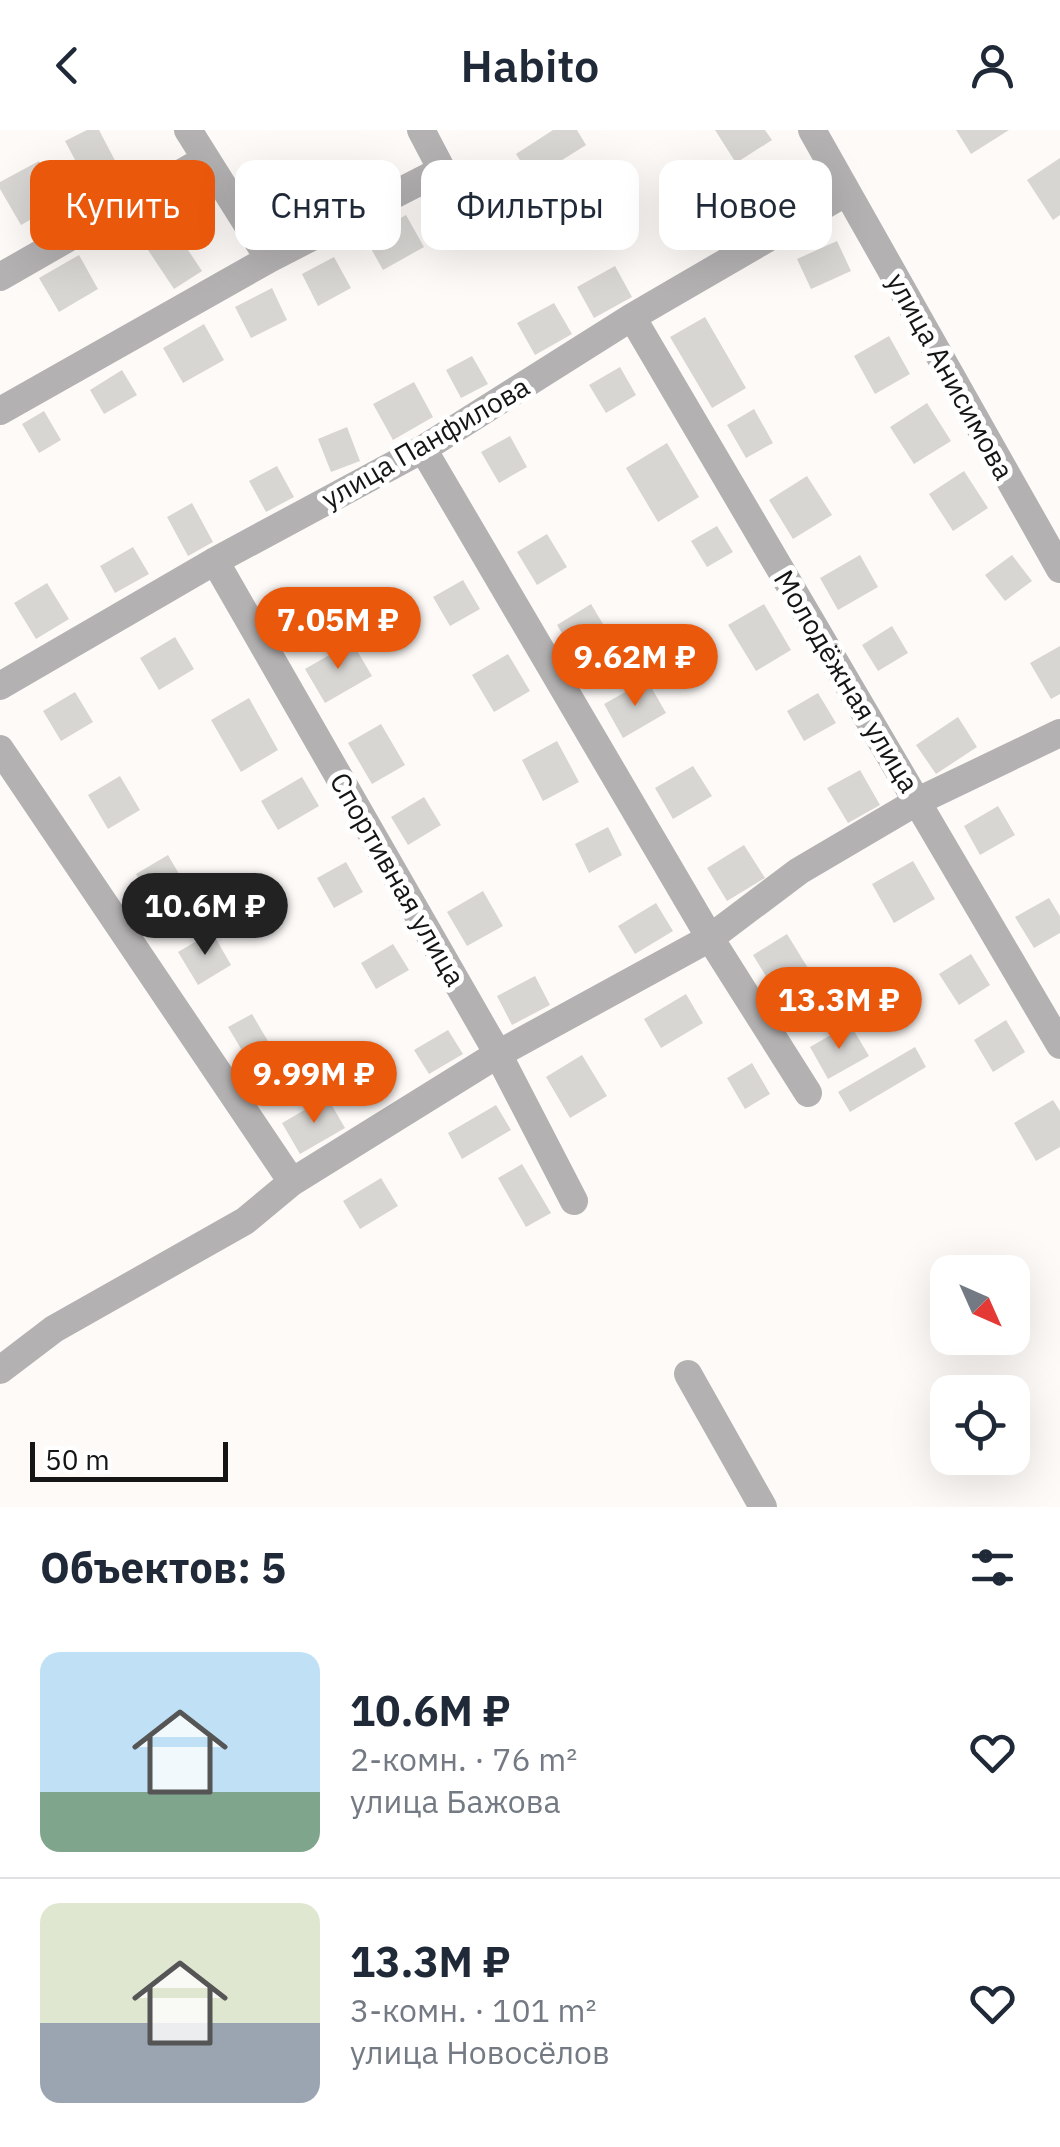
<!DOCTYPE html>
<html lang="ru">
<head>
<meta charset="utf-8">
<style>
  body { margin:0; font-family:"IBM Plex Sans",sans-serif; background:#f2f2f3; color:#1f2937; height:100vh; display:flex; flex-direction:column; font-size:38px; white-space:nowrap }
  * { box-sizing:border-box; margin:0 }
  p { font-size:32px; color:#747a83 }
  .icon { flex:none; width:55px; height:55px; fill:none; stroke:currentColor; stroke-width:2; stroke-linecap:round; stroke-linejoin:round }
  .map { position:relative; height:1377px; overflow:hidden }
  .details { display:flex; flex-direction:column; background:#fff; flex:1 }
  .details>* { flex:none }
  .top-card { position:absolute; left:30px; top:30px; width:1000px; height:90px; display:flex; gap:20px }
  .needle { width:65px; rotate:135deg }
  .buttons { position:absolute; left:930px; top:1125px; display:grid; gap:20px }
  .buttons a { display:grid; place-items:center; width:100px; height:100px; border-radius:20px; background:#fff; box-shadow:0 10px 40px #0002; font-size:50px }
  .scale { position:absolute; left:30px; bottom:25px; width:198px; box-sizing:border-box; padding-left:10px; border:5px solid #161515; border-top:0; font-size:28px; line-height:35px; white-space:nowrap; color:#161515; -webkit-text-stroke:8px #fff; paint-order:stroke }
  .price { position:absolute; translate:-50% -85px; padding:0 22px; border-radius:35px; background:#ea580c; color:#fff; font-size:32px; line-height:65px; filter:drop-shadow(0 2px 5px #0008) }
  .price::after { content:''; position:absolute; left:50%; top:60px; width:30px; height:22px; margin-left:-15px; background:inherit; clip-path:polygon(0 0,100% 0,50% 100%) }
  .price.on { background:#222; color:#fff }
  ul { padding:0; list-style:none }
  li { display:flex; align-items:center; gap:30px; height:250px; padding:0 40px }
  li+li { border-top:2px solid #e0e1e3 }
  li span { display:grid; place-items:center; flex:none; width:280px; height:200px; border-radius:20px; color:#555 }
  li>.icon { margin-inline-start:auto }
  span .icon { width:120px; height:120px; fill:#fffc; stroke-width:1 }
  li b { font-size:42px }
  h2 { display:flex; justify-content:space-between; align-items:center; height:120px; padding:0 40px; font-size:42px }
  .tag { padding:0 35px; border-radius:20px; background:#fff; box-shadow:0 10px 40px #0002; font-size:35px; line-height:90px }
  .tag.on { background:#ea580c; color:#fff }
  header { display:flex; justify-content:space-between; align-items:center; height:130px; padding:0 40px; background:#fff; font-size:45px; font-weight:600 }
  .map>svg:first-child { display:block }
</style>
</head>
<body>
<header><svg class="icon" aria-label="back" viewBox="0 0 24 24"><path d="M15 5l-7 7 7 7"/></svg>Habito<svg class="icon" aria-label="person" viewBox="0 0 24 24"><circle cx="12" cy="8" r="4"/><path d="M4 21q1-7 8-7t8 7"/></svg></header>
<div class="map">
<svg width="1060" height="1377" viewBox="0 0 1060 1377">
  <rect width="100%" height="100%" fill="#fdfaf8"/>
  <!-- building -->
  <path fill="#d8d6d3" d="M87,0H99L121,42L90,58L65,11Z
    M553,0H577L586,15L532,49L516,24Z
    M715,0H765L772,10L736,33Z
    M956,0H1009L971,24Z
    M1060,28V85L1053,90L1027,50Z
    M39,31L62,72L21,95L0,59V52Z
    M749,32L775,77L703,120L676,75Z
    M406,85L424,117L383,140L365,108Z
    M170,93L202,141L174,159L142,111Z
    M837,111L851,141L811,159L797,129Z
    M79,125L98,159L59,182L39,148Z
    M334,127L351,158L318,176L302,144Z
    M615,136L632,167L594,188L577,157Z
    M272,158L287,190L251,208L235,177Z
    M554,173L572,204L535,225L517,193Z
    M705,187L746,258L712,278L670,207Z
    M204,194L224,230L183,253L163,218Z
    M889,206L910,244L875,264L854,226Z
    M472,226L488,254L461,268L446,240Z
    M620,237L636,265L606,283L589,255Z
    M122,240L137,265L104,284L90,260Z
    M414,252L433,287L393,310L373,274Z
    M927,273L951,311L914,334L890,297Z
    M754,279L773,313L746,328L727,295Z
    M44,281L61,310L39,323L22,294Z
    M347,297L360,331L331,342L318,309Z
    M510,306L527,337L499,353L481,322Z
    M667,313L699,367L658,392L626,338Z
    M277,336L294,367L266,382L249,351Z
    M964,341L988,378L953,401L929,364Z
    M807,346L832,385L793,409L769,370Z
    M192,373L213,412L188,426L167,387Z
    M717,396L733,422L707,437L691,411Z
    M547,404L567,437L537,455L517,422Z
    M133,417L149,444L115,463L100,436Z
    M860,425L878,457L838,480L820,448Z
    M1012,425L1032,451L1005,471L985,445Z
    M463,450L480,479L450,496L433,467Z
    M47,453L69,489L36,509L14,473Z
    M591,474L609,504L575,524L557,495Z
    M764,474L791,520L756,541L728,495Z
    M892,496L908,523L878,541L862,515Z
    M175,507L194,539L159,560L140,528Z
    M352,512L372,546L325,573L305,539Z
    M1060,516V564L1051,569L1030,533Z
    M508,524L530,561L494,582L472,545Z
    M647,550L666,583L623,608L604,574Z
    M75,562L93,592L61,611L43,581Z
    M818,563L836,593L804,611L787,581Z
    M249,568L278,620L241,642L211,590Z
    M958,587L977,617L936,644L916,615Z
    M381,594L405,635L372,654L348,613Z
    M557,611L579,652L543,671L522,630Z
    M693,636L712,666L673,689L655,658Z
    M860,640L880,675L848,693L827,658Z
    M120,646L140,680L108,699L88,665Z
    M302,647L319,676L278,700L261,671Z
    M424,667L441,695L408,715L391,687Z
    M998,676L1015,705L980,725L964,696Z
    M608,697L622,725L589,743L575,714Z
    M744,715L765,748L727,771L707,738Z
    M168,725L182,749L150,768L136,744Z
    M913,731L935,769L894,793L872,754Z
    M346,732L363,762L334,778L317,748Z
    M483,761L503,796L467,816L447,782Z
    M1049,768L1060,786V803L1034,818L1015,787Z
    M656,773L673,801L635,824L618,796Z
    M212,802L231,835L198,855L178,822Z
    M787,804L811,843L777,864L753,825Z
    M393,814L409,840L376,859L361,833Z
    M971,824L990,855L959,875L939,844Z
    M535,846L550,875L512,895L497,866Z
    M686,864L703,893L661,918L644,889Z
    M252,884L278,928L255,942L228,897Z
    M1006,890L1025,922L993,942L974,910Z
    M850,894L869,926L828,949L810,917Z
    M448,900L463,924L429,944L414,920Z
    M915,917L926,937L850,982L838,962Z
    M582,925L607,966L570,988L546,947Z
    M752,933L770,964L745,979L727,948Z
    M327,967L345,998L300,1024L282,993Z
    M1053,970L1060,981V1017L1036,1031L1014,993Z
    M496,975L511,1000L462,1029L448,1003Z
    M522,1034L551,1083L526,1097L498,1048Z
    M381,1048L398,1076L360,1099L343,1071Z"/>
  <g fill="none" stroke-linecap="round" stroke-linejoin="round">
    <!-- minor -->
    <path stroke="#b3b1b1" stroke-width="28" d="M188,0L269,129
      M812,0L1060,439
      M0,147L206,29
      M632,187L1060,915
      M0,281L269,129L442,40L421,0
      M423,319L710,808L808,963
      M215,431L498,924L574,1071
      M0,556L215,431L423,319L632,187L847,62
      M0,619L292,1052
      M0,1240L54,1199L245,1091L292,1052L498,924L710,808L799,741L918,671L1060,603
      M688,1244L763,1377"/>
  </g>
  <g text-anchor="middle" dominant-baseline="central" stroke-width="10" stroke-linejoin="round" paint-order="stroke">
    <!-- street labels -->
    <g font-size="28" fill="#161515" stroke="#fff">
      <text transform="translate(951 246) rotate(61)">улица Анисимова</text>
      <text transform="translate(425 312) rotate(-30)">улица Панфилова</text>
      <text transform="translate(847 551) rotate(59)">Молодёжная улица</text>
      <text transform="translate(398 749) rotate(60)">Спортивная улица</text>
    </g>
  </g>
</svg>
<div class="buttons">
<a><svg class="needle" viewBox="-14 -14 28 28"><path d="M0-13l5 13h-10z" fill="#e53935"/><path d="M0 13l5-13h-10z" fill="#747a83"/></svg></a>
<a><svg class="icon" aria-label="locate" viewBox="0 0 24 24"><circle cx="12" cy="12" r="6"/><path d="M12 2v4M12 18v4M2 12h4M18 12h4"/></svg></a>
</div>
<div class="scale">50 m</div>
<b class="price" style="left:338px;top:542px">7.05M ₽</b>
<b class="price" style="left:635px;top:579px">9.62M ₽</b>
<b class="price on" style="left:205px;top:828px">10.6M ₽</b>
<b class="price" style="left:839px;top:922px">13.3M ₽</b>
<b class="price" style="left:314px;top:996px">9.99M ₽</b>
<div class="top-card">
<a class="tag on">Купить</a>
<a class="tag">Снять</a>
<a class="tag">Фильтры</a>
<a class="tag">Новое</a>
</div>
</div>
<section class="details">
<h2>Объектов: 5<svg class="icon" aria-label="filters" viewBox="0 0 24 24"><path d="M4 7h16M4 17h16"/><circle cx="9" cy="7" r="2"/><circle cx="15" cy="17" r="2"/></svg></h2>
<ul>
<li><span style="background:linear-gradient(#bfe0f5 70%,#7fa58c 0)"><svg class="icon" aria-label="home" viewBox="0 0 24 24"><path d="M3 11l9-7 9 7M6 9v11h12V9"/></svg></span><div><b>10.6M ₽</b><p>2-комн. · 76 m²</p><p>улица Бажова</p></div><svg class="icon" aria-label="heart" viewBox="0 0 24 24"><path d="M12 20l-8-8c-3-5 5-10 8-4 3-6 11-1 8 4z"/></svg></li>
<li><span style="background:linear-gradient(#dfe7d0 60%,#9aa5b1 0)"><svg class="icon" aria-label="home" viewBox="0 0 24 24"><path d="M3 11l9-7 9 7M6 9v11h12V9"/></svg></span><div><b>13.3M ₽</b><p>3-комн. · 101 m²</p><p>улица Новосёлов</p></div><svg class="icon" aria-label="heart" viewBox="0 0 24 24"><path d="M12 20l-8-8c-3-5 5-10 8-4 3-6 11-1 8 4z"/></svg></li>
</ul>
</section>
</body>
</html>
